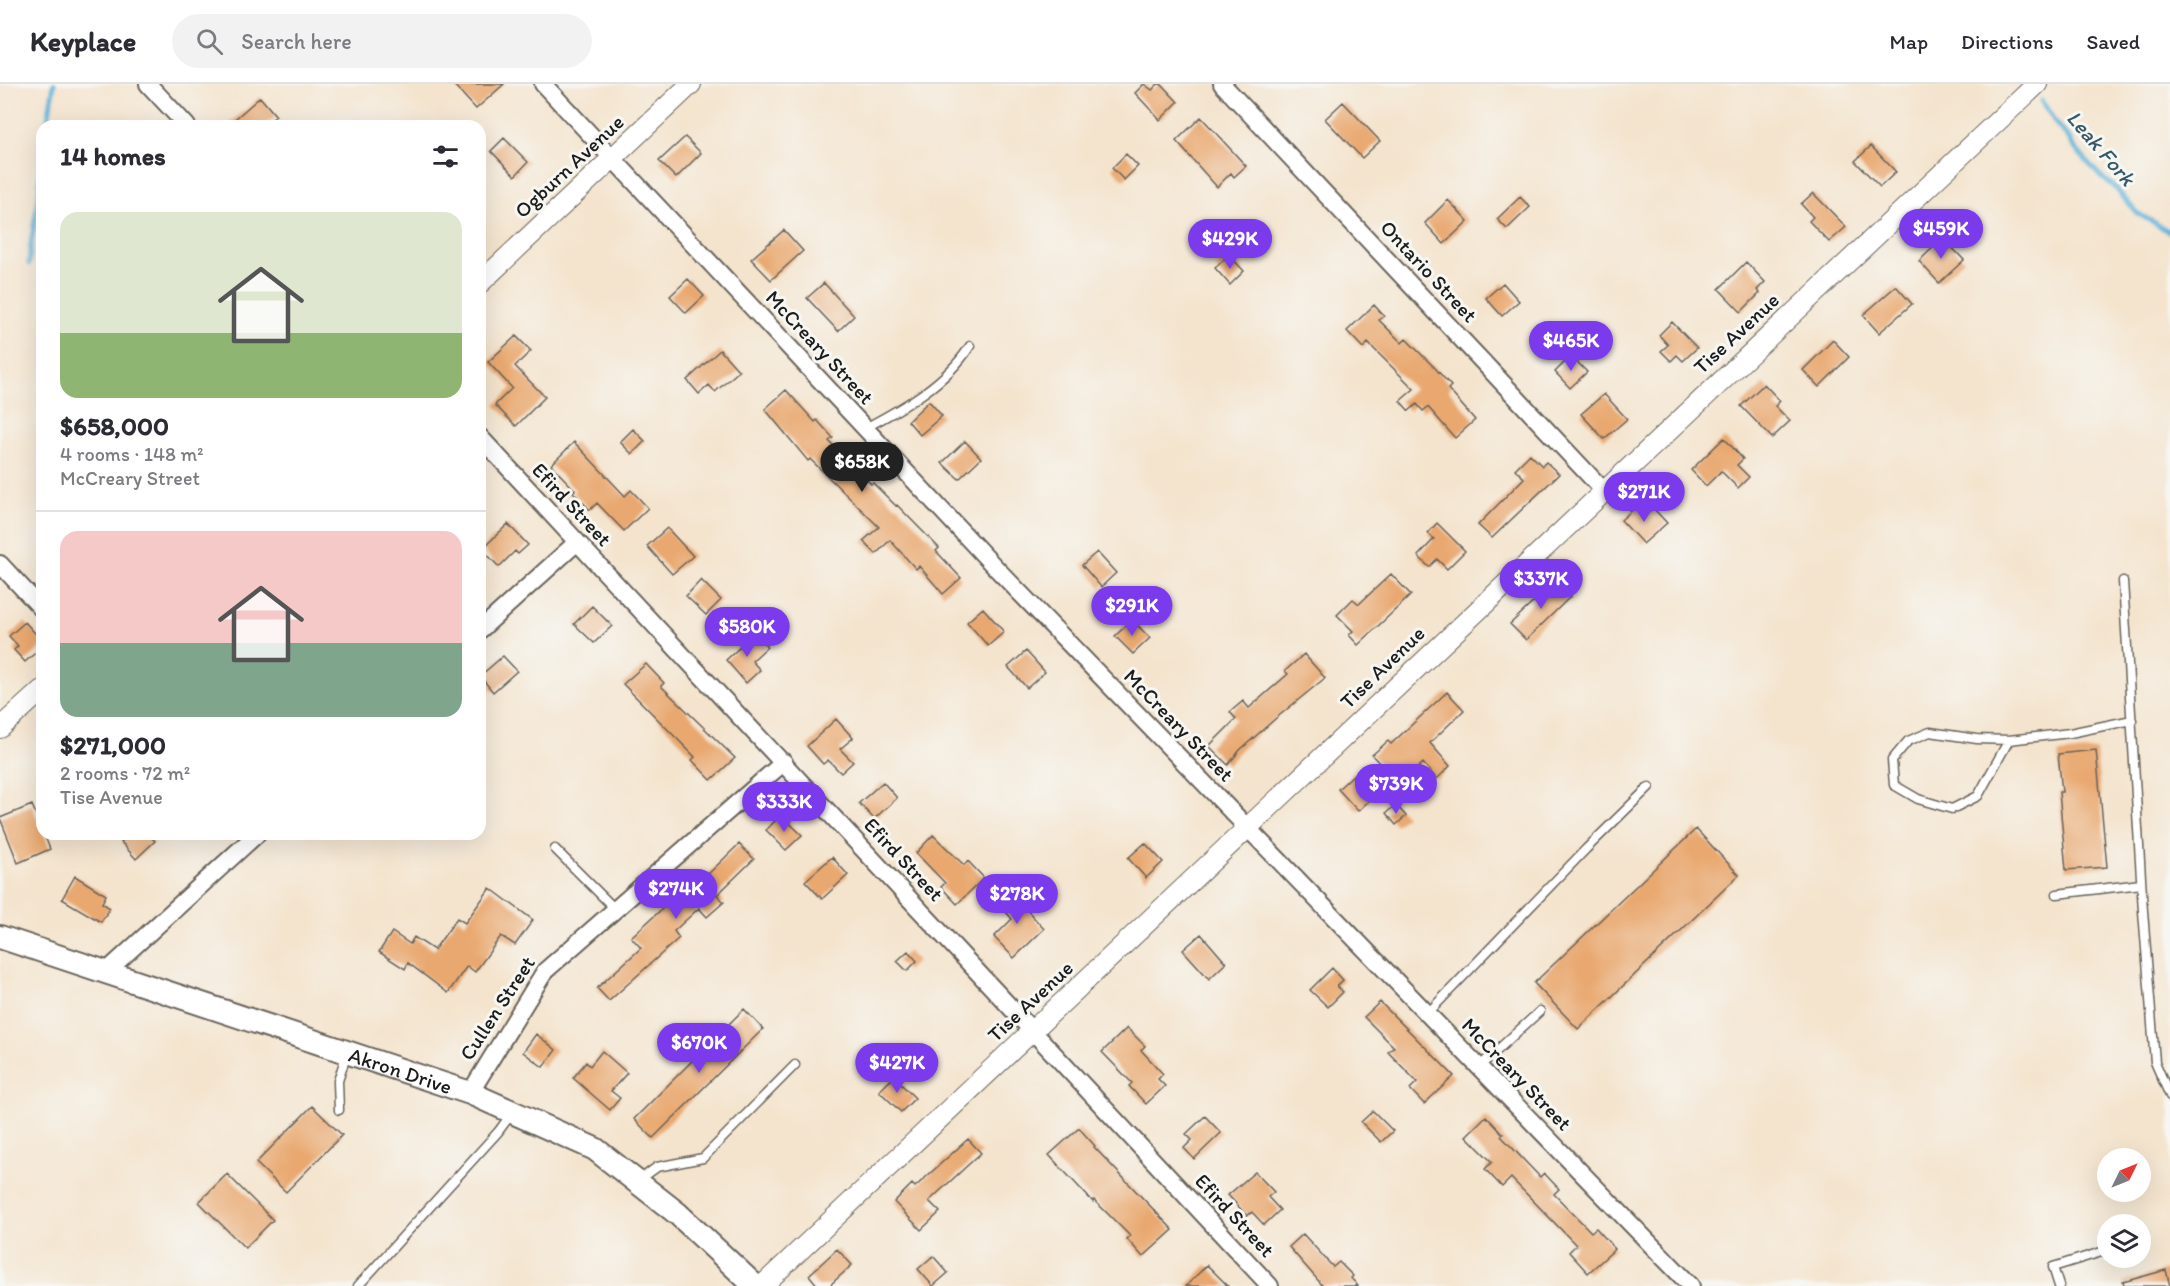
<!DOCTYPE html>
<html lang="en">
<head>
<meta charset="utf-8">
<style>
  body { margin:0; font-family:Itim,sans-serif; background:#f2f2f3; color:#2b2b33; height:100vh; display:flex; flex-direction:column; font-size:22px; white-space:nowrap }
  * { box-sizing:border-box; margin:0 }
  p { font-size:20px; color:#7c7c81 }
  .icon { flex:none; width:33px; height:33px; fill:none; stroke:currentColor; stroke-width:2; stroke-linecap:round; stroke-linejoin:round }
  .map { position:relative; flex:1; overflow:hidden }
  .details { position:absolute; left:36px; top:36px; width:450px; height:720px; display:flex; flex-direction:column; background:#fff; border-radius:18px; box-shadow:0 6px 24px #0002 }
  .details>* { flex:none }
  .needle { width:39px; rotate:47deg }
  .tools { position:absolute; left:2097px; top:1064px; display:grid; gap:12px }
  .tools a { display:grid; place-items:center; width:54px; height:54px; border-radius:50%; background:#fff; box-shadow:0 6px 24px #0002; font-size:30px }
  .price { position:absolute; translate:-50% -51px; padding:0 14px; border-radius:21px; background:#7c3aed; color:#fff; font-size:20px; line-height:39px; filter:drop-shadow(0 2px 3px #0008) }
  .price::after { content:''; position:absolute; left:50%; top:36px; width:18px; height:14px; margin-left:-9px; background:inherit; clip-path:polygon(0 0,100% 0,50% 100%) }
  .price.current { background:#222; color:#fff }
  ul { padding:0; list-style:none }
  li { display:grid; align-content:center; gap:12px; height:318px; padding:0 24px }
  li+li { border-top:2px solid #e1e1e2 }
  li span { display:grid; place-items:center; height:186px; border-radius:18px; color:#555 }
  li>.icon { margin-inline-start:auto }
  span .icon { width:108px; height:108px; fill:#fffc; stroke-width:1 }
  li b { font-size:26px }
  h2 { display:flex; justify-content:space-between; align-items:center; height:72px; padding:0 24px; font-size:26px }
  header { display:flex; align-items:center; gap:36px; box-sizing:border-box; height:84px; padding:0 30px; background:#fff; border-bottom:2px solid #e1e1e2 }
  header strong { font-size:28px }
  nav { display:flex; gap:33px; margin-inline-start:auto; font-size:21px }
  .search { width:420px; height:54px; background:#f2f2f3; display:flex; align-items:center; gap:15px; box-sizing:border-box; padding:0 21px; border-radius:33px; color:#7c7c81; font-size:22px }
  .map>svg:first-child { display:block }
</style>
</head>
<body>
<header>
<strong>Keyplace</strong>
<div class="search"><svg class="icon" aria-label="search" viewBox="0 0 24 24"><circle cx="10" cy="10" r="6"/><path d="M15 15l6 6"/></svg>Search here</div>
<nav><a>Map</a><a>Directions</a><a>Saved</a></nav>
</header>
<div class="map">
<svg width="2170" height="1202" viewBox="0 0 2170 1202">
  <rect width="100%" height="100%" fill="#f6f6f2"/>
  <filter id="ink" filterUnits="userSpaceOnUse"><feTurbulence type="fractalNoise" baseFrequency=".0167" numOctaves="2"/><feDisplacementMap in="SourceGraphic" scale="12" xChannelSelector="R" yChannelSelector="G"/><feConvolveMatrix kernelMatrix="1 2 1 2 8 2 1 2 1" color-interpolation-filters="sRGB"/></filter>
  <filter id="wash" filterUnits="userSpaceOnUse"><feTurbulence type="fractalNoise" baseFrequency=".008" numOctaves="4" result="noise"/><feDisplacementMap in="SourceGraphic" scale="24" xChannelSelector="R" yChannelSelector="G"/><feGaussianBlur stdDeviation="1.35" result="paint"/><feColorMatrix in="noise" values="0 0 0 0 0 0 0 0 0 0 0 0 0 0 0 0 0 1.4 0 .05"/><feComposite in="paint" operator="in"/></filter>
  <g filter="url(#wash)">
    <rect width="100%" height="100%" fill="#f4e4ce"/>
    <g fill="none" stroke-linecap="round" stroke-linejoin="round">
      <!-- stream -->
      <path stroke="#5db2d9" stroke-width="5" d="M2041,17C2047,24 2050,31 2055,38C2060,47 2070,52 2073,62L2102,94L2113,101L2137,129L2170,148
        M47,42L54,0
        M29,180C30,156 36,134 39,110C40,97 40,85 42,72"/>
    </g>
    <g id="blocks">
      <!-- building -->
      <path fill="#e9a86f" d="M453,0H504L476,25Z
        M1144,0L1152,6L1158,0H1161L1178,18L1160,36L1135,9Z
        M260,13L276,32L264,42H227Z
        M1343,18L1380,57L1362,74L1325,35Z
        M1201,33L1246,82L1234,93L1231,89L1217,103L1176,57Z
        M685,53L701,69L676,94L659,77Z
        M504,54L528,78L515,92L491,67Z
        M1871,62L1896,88L1880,103L1855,77Z
        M1126,70L1138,82L1124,96L1112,84Z
        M1813,109L1846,143L1829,158L1809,137L1813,133L1801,120Z
        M1520,113L1530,123L1507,145L1497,135Z
        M1448,116L1468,137L1444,160L1425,139Z
        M784,146L803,167L771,196L751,175Z
        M1943,154L1964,176L1939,199L1919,177Z
        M1229,171L1244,187L1230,201L1215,184Z
        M1746,178L1765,198L1757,206L1760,209L1741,228L1719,205Z
        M688,195L704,212L686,229L670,212Z
        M824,199L854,232L838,247L807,214Z
        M1503,199L1519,217L1502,232L1486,214Z
        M1896,202L1912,220L1879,249L1863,231Z
        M1374,221L1384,232L1379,236L1402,259L1406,255L1436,285L1451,302L1448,305L1475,336L1455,354L1428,323L1423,327L1417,320L1409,327L1400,317L1414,305L1368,259L1363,264L1347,247Z
        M1672,238L1697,264L1683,277L1677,271L1671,277L1661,267L1668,261L1659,251Z
        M516,252L531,267L515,282L545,313L516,342L495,321L512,304L488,278Z
        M1833,256L1849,273L1819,303L1803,286Z
        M720,266L739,287L715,308L709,301L699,310L687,296Z
        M1571,272L1587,288L1570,304L1555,288Z
        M1764,300L1780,317L1775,322L1790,337L1772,354L1741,322Z
        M786,306L815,338L817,336L833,354L829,357L871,400L873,399L896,422L897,421L939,464L936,467L961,494L943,510L919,482L916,485L890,456L876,470L863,457L879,443L810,375L808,377L765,325Z
        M1604,310L1627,335L1604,355L1581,330Z
        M929,317L942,332L920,351L908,337Z
        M633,345L645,357L632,370L620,358Z
        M1724,354L1743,375L1737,381L1749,393L1738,404L1721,387L1706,402L1691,386Z
        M965,357L981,374L959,395L942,379Z
        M574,358L625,412L631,406L648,424L624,447L597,419L590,426L573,408L575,406L551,381Z
        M1530,370L1542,382L1546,378L1559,390L1492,454L1478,441L1524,394L1515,385Z
        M1639,420L1647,429L1653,424L1667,439L1643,460L1621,436Z
        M1437,439L1465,467L1447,485L1437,475L1429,483L1418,472L1434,455L1428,449Z
        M508,440L528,461L518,470L515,467L499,483L482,465Z
        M667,444L693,472L672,490L647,462Z
        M1097,468L1116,489L1101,503L1082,481Z
        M1391,490L1411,511L1358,561L1349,551L1353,547L1337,531L1353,515L1359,520Z
        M701,496L721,516L706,531L686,512Z
        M1556,497L1571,512L1526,556L1510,540Z
        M592,522L612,542L594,559L574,540Z
        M983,524L1004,548L988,562L967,538Z
        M1132,536L1150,554L1133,570L1115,552Z
        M25,538L42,557V563L25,578L14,566L18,562L9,552Z
        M755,549L767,563L752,577L760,586L746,599L726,576Z
        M1026,567L1045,588L1027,604L1008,583Z
        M1304,570L1325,594L1275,635L1240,666L1228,681L1209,662L1236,635L1230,628L1243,617L1249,624L1288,590L1285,587Z
        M503,572L517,587L493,608L480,592Z
        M646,580L664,599L661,602L735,674L711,696L692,676L695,673L623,600Z
        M1447,608L1464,626L1430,659L1450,682L1437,695L1423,679L1399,701L1372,671L1388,657L1391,660Z
        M836,635L853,654L840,665L853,678L841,689L828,676L823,680L807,662Z
        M2096,666L2107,783L2066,786L2059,708H2062L2058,670Z
        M1353,691L1373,713L1358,727L1338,705Z
        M883,698L897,714L874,735L859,719Z
        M32,721L42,745V750H44L50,765L18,779L0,734Z
        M1396,721L1406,732L1396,741L1386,729Z
        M781,731L802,751L786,766L766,746Z
        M1696,745L1739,791L1578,945L1534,899Z
        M130,750H148L155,757L136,775L121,758Z
        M933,751L964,781L968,777L984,794L957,820L941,803L945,799L916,769Z
        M1145,759L1163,778L1146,794L1128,774Z
        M739,760L754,775L717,811L724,818L707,833L699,824L674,847L679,854L609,917L597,904L641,864L631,853L672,816L675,819L702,794L703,795Z
        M832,773L848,791L822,815L805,797Z
        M75,792L106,811L102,819L110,824L101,838L62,815Z
        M490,804L533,836L515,861L501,852L475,888L467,882L448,909L408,879L405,885L379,868L392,848L410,860L414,853L434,866L457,834L465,839Z
        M1008,805L1044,845L1014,874L994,853L1012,835L996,816Z
        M1201,850L1226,879L1209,895L1183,866Z
        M908,867L917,877L907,887L897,877Z
        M1332,884L1343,896L1337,902L1343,908L1328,923L1310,906Z
        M1380,918L1454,992L1424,1020L1410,1005L1417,998L1388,968L1394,963L1364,933Z
        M744,925L763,945L653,1054L634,1035Z
        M1127,944L1145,962L1141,966L1163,990L1158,995L1165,1002L1146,1020L1129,1002L1132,999L1102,968Z
        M536,950L556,966L543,983L523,968Z
        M602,967L627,989L611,1007L620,1014L610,1026L573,994L586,978L590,982Z
        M894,993L915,1014L901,1028L879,1007Z
        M312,1022L342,1051L286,1108L256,1079Z
        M1373,1027L1393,1047L1381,1058L1361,1038Z
        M1205,1032L1221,1049L1194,1075L1184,1064L1192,1056L1186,1050Z
        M1486,1032L1503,1050L1501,1052L1540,1093L1544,1089L1559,1105L1554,1110L1591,1148L1596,1144L1615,1165L1588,1189L1569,1168L1576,1161L1511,1094L1502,1103L1485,1085L1492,1078L1466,1052Z
        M1079,1044L1095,1062L1094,1063L1173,1146L1143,1173L1127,1155L1130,1152L1094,1116L1093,1118L1049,1071Z
        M968,1055L981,1069L929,1117L940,1128L921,1146L894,1118L912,1100L915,1103Z
        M1255,1088L1274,1108L1268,1113L1280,1126L1264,1141L1252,1128L1247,1132L1228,1111Z
        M227,1090L273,1136L245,1164L199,1118Z
        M1303,1150L1333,1183L1339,1178L1353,1192L1351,1194L1358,1202H1323L1289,1163Z
        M837,1165L852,1181L829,1202H818L809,1191Z
        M933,1172L948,1189L933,1202L918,1185Z
        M1207,1181L1228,1202H1186Z
        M2166,1186L2170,1202H2124L2123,1198Z"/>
    </g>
  </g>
  <g filter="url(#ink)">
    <use href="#blocks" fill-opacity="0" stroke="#68625a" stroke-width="1.5"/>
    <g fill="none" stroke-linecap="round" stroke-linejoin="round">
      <!-- service casing -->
      <g stroke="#68625a" stroke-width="11">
        <path id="service" d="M865,344C903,324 947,299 970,262
          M2123,497L2143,827L2155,978L2170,1012
          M2009,656L1978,712L1952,725L1918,715L1894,701L1892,676L1908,657L1930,648L1977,655L2009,656L2070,649L2132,636
          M555,765L615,825
          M2057,810L2141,800
          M1427,930L1586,765L1649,703
          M1479,983L1540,927
          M339,1026L338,997L347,969
          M638,1097L657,1083L703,1074L795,981
          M358,1202L498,1048L512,1029
          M2059,1202L2053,1183L2108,1166"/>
      </g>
      <!-- minor casing -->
      <g stroke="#68625a" stroke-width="20">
        <path id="minor" d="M148,0L187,42
          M543,0L993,481L1691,1202
          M1222,0L1603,406
          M480,353C742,637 1007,918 1270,1202
          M0,480L42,525
          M480,546L576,459
          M105,889L257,750
          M470,1009L545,887L784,678"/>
      </g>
      <!-- tertiary casing -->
      <g stroke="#68625a" stroke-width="22">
        <path id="tertiary" d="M480,199L691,0
          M0,644L42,606
          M762,1202C1188,802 1610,399 2037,0"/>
      </g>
      <!-- secondary casing -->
      <g stroke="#68625a" stroke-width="26">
        <g id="secondary">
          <path id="s1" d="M0,853L470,1009L595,1065L678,1130L755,1202"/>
        </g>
      </g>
      <!-- service -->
      <use href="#service" stroke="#fff" stroke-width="8"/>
      <!-- minor -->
      <use href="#minor" stroke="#fff" stroke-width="16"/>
      <!-- tertiary -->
      <use href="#tertiary" stroke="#fff" stroke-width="20"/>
      <!-- secondary -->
      <use href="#secondary" stroke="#fff" stroke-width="22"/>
    </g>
  </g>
  <g text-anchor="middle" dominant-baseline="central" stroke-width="6" stroke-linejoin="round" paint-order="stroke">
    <!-- street labels -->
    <g font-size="21" fill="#1c1c1c" stroke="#f6f6f2">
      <text transform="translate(569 82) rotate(-43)">Ogburn Avenue</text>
      <text transform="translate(1429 187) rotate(47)">Ontario Street</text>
      <text transform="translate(1736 249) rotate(-43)">Tise Avenue</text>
      <text transform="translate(820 263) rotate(47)">McCreary Street</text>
      <text transform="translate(572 420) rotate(47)">Efird Street</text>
      <text transform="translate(1382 583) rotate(-44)">Tise Avenue</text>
      <text transform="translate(1179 641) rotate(46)">McCreary Street</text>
      <text transform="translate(904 775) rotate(47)">Efird Street</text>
      <text transform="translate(1030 917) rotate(-43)">Tise Avenue</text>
      <text transform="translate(497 924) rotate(-57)">Cullen Street</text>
      <text stroke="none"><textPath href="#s1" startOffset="422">Akron Drive</textPath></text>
      <text transform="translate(1517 990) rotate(46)">McCreary Street</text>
      <text transform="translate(1235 1131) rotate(47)">Efird Street</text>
    </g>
    <!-- water labels -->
    <g font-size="22" font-style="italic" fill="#365868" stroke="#f6f6f2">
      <text transform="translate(2101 64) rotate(49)">Leak Fork</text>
    </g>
  </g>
</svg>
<div class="tools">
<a><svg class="needle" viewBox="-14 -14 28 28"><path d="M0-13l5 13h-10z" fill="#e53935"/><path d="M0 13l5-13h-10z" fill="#7c7c81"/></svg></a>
<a><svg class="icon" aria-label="layers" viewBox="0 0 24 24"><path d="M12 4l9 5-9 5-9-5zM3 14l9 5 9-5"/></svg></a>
</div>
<b class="price" style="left:1941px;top:176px">$459K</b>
<b class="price" style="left:1230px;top:186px">$429K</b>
<b class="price" style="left:1571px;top:288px">$465K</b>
<b class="price current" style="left:862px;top:409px">$658K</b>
<b class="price" style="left:1644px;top:439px">$271K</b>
<b class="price" style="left:1541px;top:526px">$337K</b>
<b class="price" style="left:1132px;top:553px">$291K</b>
<b class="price" style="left:747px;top:574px">$580K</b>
<b class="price" style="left:1396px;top:731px">$739K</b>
<b class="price" style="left:784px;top:749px">$333K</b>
<b class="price" style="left:676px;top:836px">$274K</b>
<b class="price" style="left:1017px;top:841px">$278K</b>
<b class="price" style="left:699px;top:990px">$670K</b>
<b class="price" style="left:897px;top:1010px">$427K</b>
<section class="details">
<h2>14 homes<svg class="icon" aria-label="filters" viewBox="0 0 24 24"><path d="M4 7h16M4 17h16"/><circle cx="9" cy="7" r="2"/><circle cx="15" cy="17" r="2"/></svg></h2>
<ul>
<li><span style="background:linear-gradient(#dfe7d0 65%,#8fb573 0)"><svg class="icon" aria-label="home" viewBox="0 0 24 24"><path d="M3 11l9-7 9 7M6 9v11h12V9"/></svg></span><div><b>$658,000</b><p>4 rooms · 148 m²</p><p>McCreary Street</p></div></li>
<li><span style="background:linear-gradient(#f6c9c9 60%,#7fa58c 0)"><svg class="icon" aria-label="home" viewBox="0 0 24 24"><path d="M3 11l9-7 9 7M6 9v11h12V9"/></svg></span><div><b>$271,000</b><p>2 rooms · 72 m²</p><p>Tise Avenue</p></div></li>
</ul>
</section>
</div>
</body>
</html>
